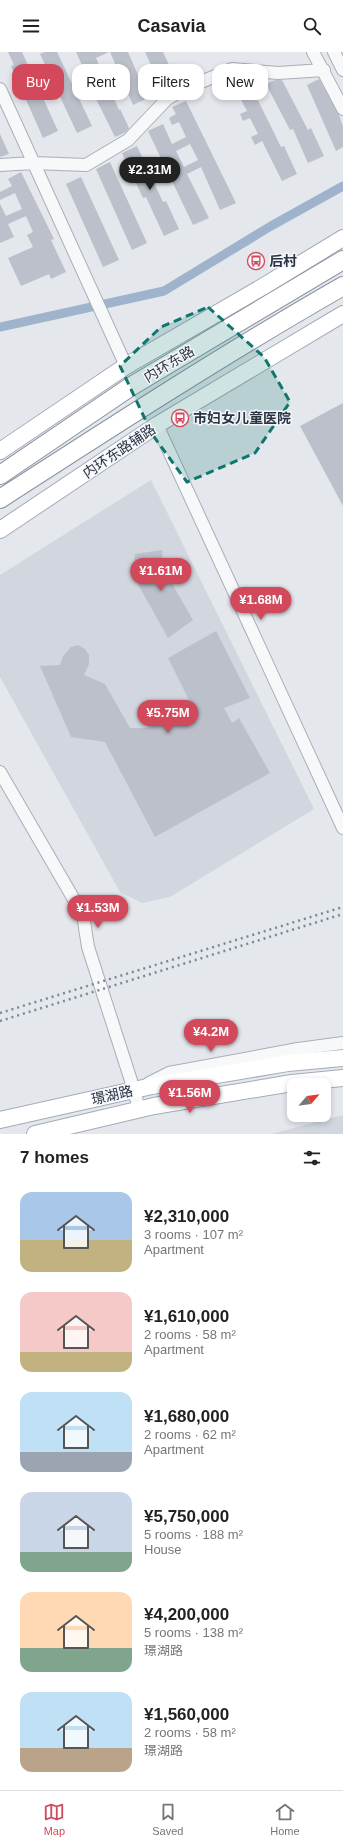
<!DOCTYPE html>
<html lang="en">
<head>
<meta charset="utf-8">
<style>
  body { margin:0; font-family:Helvetica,"Noto Sans SC",sans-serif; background:#f6f6f6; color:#222; height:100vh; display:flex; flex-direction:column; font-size:15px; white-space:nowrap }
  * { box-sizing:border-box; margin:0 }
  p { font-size:13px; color:#767676 }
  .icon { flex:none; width:22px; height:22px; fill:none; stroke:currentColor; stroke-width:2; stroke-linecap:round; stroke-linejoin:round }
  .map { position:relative; height:1082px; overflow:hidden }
  .side { display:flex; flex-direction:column; background:#fff; flex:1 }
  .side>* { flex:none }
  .hud { position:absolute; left:12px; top:12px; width:319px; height:36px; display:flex; gap:8px }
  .needle { width:26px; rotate:62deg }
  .buttons { position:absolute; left:287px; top:1026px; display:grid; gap:8px }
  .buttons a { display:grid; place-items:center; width:44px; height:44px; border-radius:8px; background:#fff; box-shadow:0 2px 6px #0003; font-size:20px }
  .price { position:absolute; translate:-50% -34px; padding:0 9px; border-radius:14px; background:#d1495b; color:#fff; font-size:13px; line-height:26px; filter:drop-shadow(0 1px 2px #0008) }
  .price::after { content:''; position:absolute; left:50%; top:24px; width:12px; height:9px; margin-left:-6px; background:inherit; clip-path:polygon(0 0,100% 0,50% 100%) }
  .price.on { background:#222; color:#fff }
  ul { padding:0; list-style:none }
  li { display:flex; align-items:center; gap:12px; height:100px; padding:0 20px }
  li span { display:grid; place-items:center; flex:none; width:112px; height:80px; border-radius:12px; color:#555 }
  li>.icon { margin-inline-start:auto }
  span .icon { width:48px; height:48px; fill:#fffc; stroke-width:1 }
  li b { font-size:17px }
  h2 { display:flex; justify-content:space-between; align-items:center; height:48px; padding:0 20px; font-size:17px }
  .tag { padding:0 14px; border-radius:12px; background:#fff; box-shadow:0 2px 6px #0003; font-size:14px; line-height:36px }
  .tag.on { background:#d1495b; color:#fff }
  header { display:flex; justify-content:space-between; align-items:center; height:52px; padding:0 20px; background:#fff; font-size:18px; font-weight:800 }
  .dock { display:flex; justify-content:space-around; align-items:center; height:56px; border-top:1px solid #e0e0e0; background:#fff; font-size:11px; color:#767676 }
  .dock a { display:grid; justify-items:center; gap:2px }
  .dock .on { color:#d1495b }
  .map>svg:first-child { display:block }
</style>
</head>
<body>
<header><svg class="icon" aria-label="menu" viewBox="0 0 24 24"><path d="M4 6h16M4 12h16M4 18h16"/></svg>Casavia<svg class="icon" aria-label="search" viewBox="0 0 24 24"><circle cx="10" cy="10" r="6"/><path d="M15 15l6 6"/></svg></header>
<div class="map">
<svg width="343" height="1082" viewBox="0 0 343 1082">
  <rect width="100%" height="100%" fill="#e4e7ec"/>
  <!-- built -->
  <path fill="#d2d6de" d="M151,428L314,757L170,845L142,851L120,840L0,625V523Z
    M343,1063V1082H271Z"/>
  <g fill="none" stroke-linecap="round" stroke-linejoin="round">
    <!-- canal -->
    <path stroke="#9fb4cc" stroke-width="9" d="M0,275L164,239L271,174L343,134"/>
  </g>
  <!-- building -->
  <path fill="#bbc0ca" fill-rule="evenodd" d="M8,0H22L58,79L43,86L11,14L14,13Z
    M45,0H57L92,74L77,81L40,2Z
    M76,0H109L96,6L119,58L120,57L129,76L126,80L115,85L94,43L95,42Z
    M110,0H128L148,46L133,53Z
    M145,0H163L170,15L155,22Z
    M241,25L247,26L281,95L284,94L297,122L282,129L262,89L255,93L251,85L258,82L250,66L243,69L240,62L247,59L239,44L232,47L229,40L236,37L233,29Z
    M319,27L339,63L343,75V95L336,99L307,33Z
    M275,28H282L308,78L311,76L324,104L308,111L293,77L290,78L266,32Z
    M186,49L236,151L220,158L201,115L187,122L209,166L193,173L148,79L163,72L172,92L186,85L179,70L172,73L169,66L176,62L172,55ZM190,92L198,108L184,115L176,99Z
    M0,82L9,102L0,105Z
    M137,94L163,150L166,149L179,177L164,184L146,145L143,146L122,101Z
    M110,110L147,191L132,198L96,117Z
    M21,120L54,187L51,188L66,220L51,227L49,222L21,234L8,206L33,195L27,183L33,180L26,164L8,172L14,185L0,191V152L6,164L22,157L15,141L0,148V140L12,134L8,127Z
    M81,125L119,208L103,215L66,132Z
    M343,351V454L300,374Z
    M162,498L163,516L193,568L168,586L135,527L134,511L135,502Z
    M216,579L250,646L224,656L232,671L239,666L270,721L155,785L105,690L71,685L40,614L60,613L63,604L71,595L78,593L85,597L89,603V612L84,623L105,632L130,676H147L195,660L168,606Z"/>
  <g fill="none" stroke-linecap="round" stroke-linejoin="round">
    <!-- minor casing -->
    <g stroke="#a9aeb7" stroke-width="14">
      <path id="minor" d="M313,0L343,57
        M334,0L343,18
        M0,37L126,314
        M0,113L34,111L86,113L128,88L167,47L182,38L232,17L278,21L324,18
        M157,373L343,776
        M0,720L83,863L88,895L134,1038L139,1057
        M149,1031L169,1021L298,997L343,991"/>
    </g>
    <!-- major casing -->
    <g stroke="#a3abb8" stroke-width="18">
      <path id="major" d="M0,399L126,314L264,234L343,186
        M0,478L157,373L343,262
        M0,1068L152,1034L288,1011L343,1006
        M35,1082L154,1054L292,1031L343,1026"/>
    </g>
    <!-- highway casing -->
    <g stroke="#8b94a3" stroke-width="20">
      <path id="highway" d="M0,423L130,335L343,208
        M0,447C113,374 226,301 343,234"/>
    </g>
    <!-- minor -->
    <use href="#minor" stroke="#f7f8fa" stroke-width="12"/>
    <!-- major -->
    <use href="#major" stroke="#fff" stroke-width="16"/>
    <!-- highway -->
    <use href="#highway" stroke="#fff" stroke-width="18"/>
    <!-- rail -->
    <path stroke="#7d8696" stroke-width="2.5" stroke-dasharray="2 4" stroke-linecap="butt" d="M0,961L343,855
      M0,969L343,862"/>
  </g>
  <!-- marked area -->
  <path fill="#0f766e" fill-opacity="0.2" stroke="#0f766e" stroke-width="3" stroke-dasharray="8 5" stroke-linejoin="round" d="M208,255L264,305L290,350L255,401L187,430L152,382L120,314L161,275Z"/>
  <!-- icons -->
  <defs>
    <g id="bus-ring" transform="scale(0.9)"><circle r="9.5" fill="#f4f6f9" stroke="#d1495b" stroke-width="1.5"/><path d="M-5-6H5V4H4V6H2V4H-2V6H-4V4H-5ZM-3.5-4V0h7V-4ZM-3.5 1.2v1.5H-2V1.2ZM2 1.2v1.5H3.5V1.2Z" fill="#d1495b"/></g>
  </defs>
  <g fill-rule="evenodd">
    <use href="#bus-ring" x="256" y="209"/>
    <use href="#bus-ring" x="180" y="366"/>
  </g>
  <g text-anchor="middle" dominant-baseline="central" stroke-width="3" stroke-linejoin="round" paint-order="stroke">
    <!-- poi labels -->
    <g font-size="14" font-weight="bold" fill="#2b3445" stroke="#f4f6f9" text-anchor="start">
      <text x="269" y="209">后村</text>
      <text x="193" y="366">市妇女儿童医院</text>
    </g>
    <!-- street labels -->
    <g font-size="14" fill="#2b3445" stroke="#f4f6f9">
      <text transform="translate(169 312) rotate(-31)">内环东路</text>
      <text transform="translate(119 399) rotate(-34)">内环东路辅路</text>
      <text transform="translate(112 1043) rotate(-13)">璟湖路</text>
    </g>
  </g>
</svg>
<div class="buttons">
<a><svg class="needle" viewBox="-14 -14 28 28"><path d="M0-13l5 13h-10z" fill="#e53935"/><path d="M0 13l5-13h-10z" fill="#767676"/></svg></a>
</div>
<b class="price on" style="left:150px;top:139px">¥2.31M</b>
<b class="price" style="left:161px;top:540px">¥1.61M</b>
<b class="price" style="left:261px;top:569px">¥1.68M</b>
<b class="price" style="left:168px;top:682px">¥5.75M</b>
<b class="price" style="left:98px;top:877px">¥1.53M</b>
<b class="price" style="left:211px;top:1001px">¥4.2M</b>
<b class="price" style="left:190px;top:1062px">¥1.56M</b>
<div class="hud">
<a class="tag on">Buy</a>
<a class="tag">Rent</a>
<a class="tag">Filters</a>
<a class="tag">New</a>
</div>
</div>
<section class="side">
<h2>7 homes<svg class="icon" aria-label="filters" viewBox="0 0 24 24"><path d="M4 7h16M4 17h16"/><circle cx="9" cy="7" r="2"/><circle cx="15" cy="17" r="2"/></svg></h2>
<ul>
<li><span style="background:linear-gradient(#a9c7e8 60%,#c2b280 0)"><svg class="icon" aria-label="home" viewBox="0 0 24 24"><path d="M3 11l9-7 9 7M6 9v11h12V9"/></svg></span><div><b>¥2,310,000</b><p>3 rooms · 107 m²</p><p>Apartment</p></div></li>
<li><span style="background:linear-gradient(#f6c9c9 75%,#c2b280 0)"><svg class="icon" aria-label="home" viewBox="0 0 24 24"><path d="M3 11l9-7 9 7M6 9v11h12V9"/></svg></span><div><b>¥1,610,000</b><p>2 rooms · 58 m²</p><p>Apartment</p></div></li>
<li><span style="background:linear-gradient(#bfe0f5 75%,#9aa5b1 0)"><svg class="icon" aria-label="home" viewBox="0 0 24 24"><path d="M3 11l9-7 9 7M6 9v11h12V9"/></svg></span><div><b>¥1,680,000</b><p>2 rooms · 62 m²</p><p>Apartment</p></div></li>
<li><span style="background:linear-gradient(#c9d6e8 75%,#7fa58c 0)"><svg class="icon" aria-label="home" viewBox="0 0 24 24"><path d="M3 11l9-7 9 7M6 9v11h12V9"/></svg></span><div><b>¥5,750,000</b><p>5 rooms · 188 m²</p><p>House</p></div></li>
<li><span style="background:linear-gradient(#ffd9b3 70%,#7fa58c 0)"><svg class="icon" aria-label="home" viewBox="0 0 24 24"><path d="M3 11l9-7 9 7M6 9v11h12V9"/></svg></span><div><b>¥4,200,000</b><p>5 rooms · 138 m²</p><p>璟湖路</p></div></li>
<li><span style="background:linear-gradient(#bfe0f5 70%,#b9a48a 0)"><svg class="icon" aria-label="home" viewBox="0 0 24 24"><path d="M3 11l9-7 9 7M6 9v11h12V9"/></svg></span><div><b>¥1,560,000</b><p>2 rooms · 58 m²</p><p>璟湖路</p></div></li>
</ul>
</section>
<nav class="dock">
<a class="on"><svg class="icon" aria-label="map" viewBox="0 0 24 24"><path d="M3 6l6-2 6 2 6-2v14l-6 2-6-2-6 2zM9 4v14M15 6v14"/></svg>Map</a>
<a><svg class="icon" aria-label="saved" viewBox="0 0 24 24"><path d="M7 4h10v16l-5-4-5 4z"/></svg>Saved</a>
<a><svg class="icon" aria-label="home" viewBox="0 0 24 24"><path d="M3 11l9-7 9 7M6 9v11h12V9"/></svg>Home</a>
</nav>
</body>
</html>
